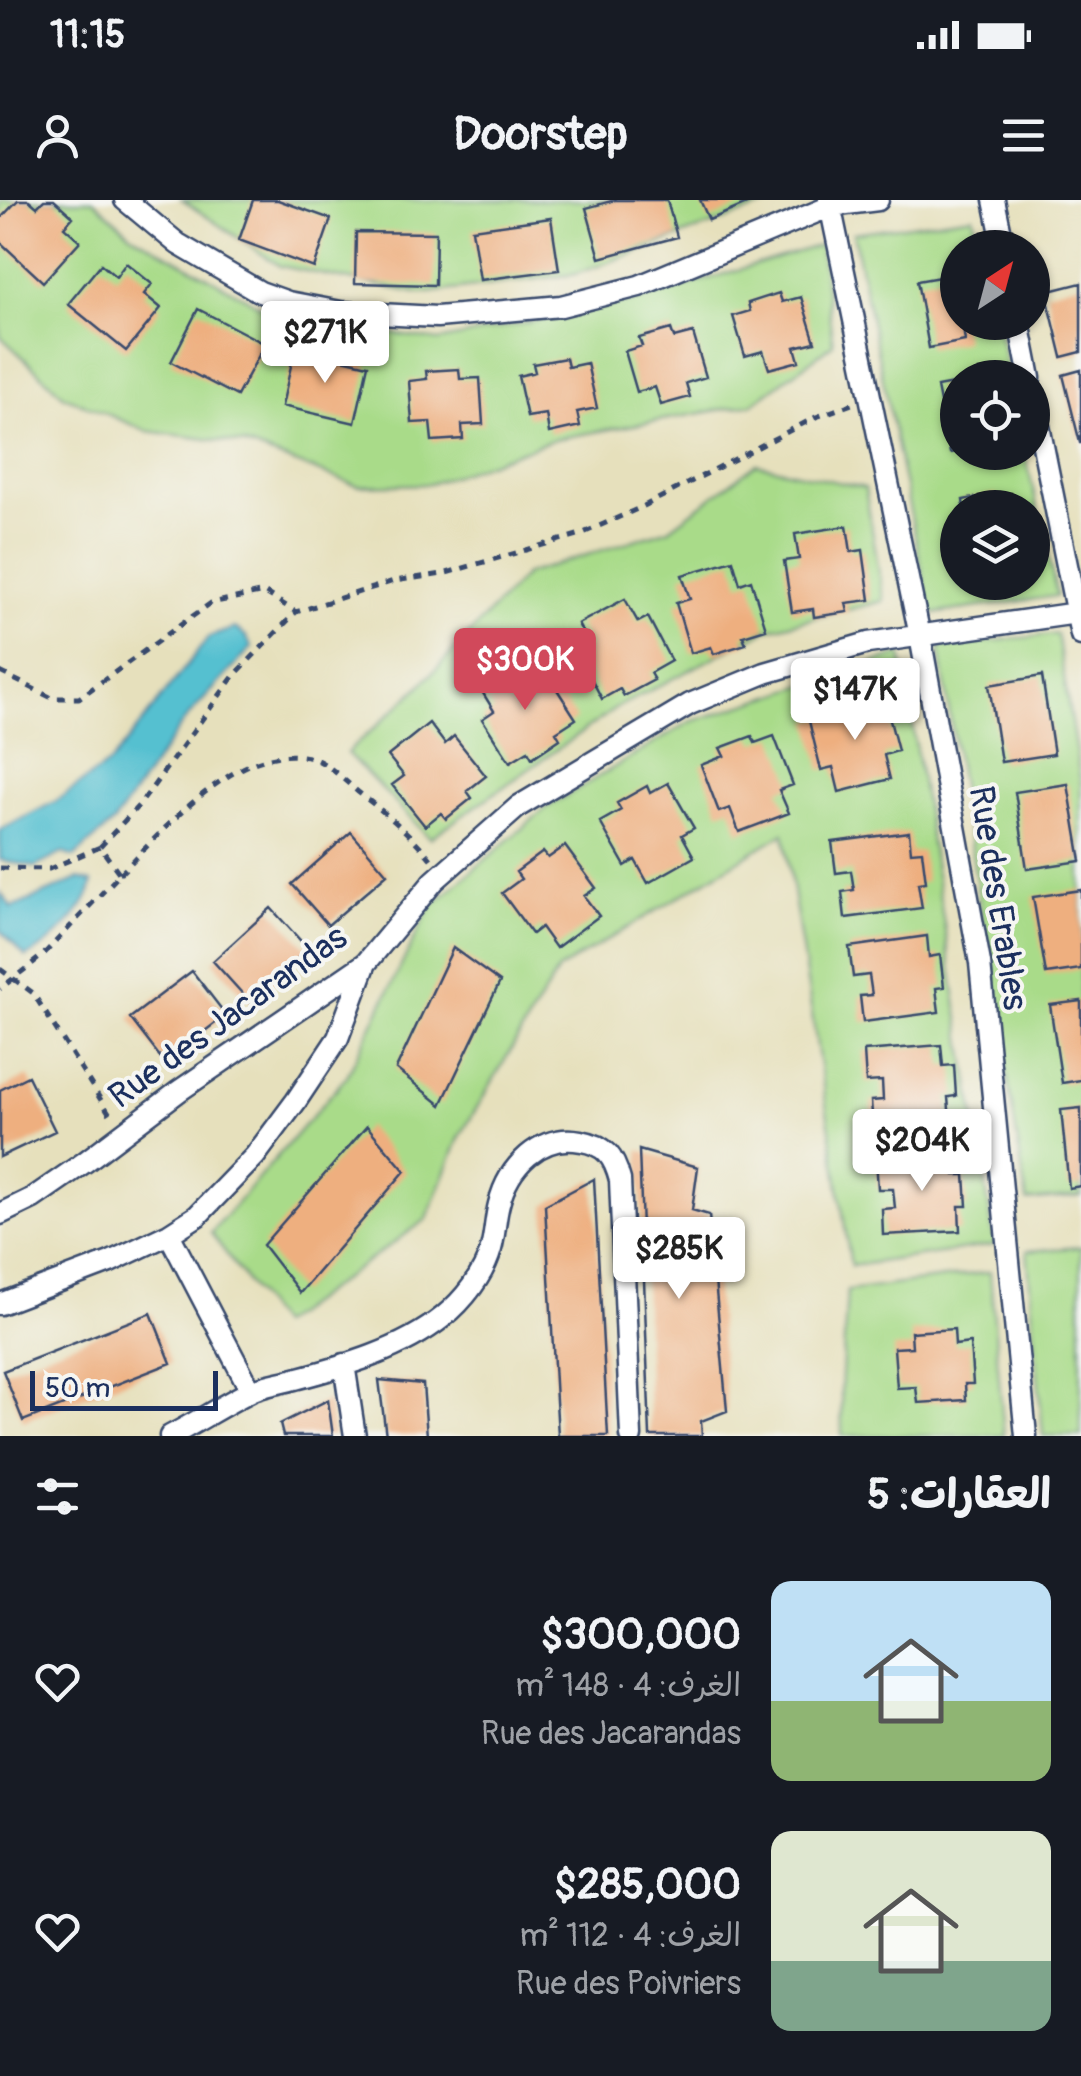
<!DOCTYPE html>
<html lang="ar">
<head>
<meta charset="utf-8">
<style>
  body { margin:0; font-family:Pangolin,"Playpen Sans Arabic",sans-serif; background:#20242c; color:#f1f3f6; direction:rtl; height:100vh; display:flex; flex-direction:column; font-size:38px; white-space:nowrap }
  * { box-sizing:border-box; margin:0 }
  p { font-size:32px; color:#9ea1a6 }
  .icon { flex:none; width:55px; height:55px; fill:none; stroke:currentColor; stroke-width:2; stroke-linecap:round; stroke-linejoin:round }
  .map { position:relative; height:1236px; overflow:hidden; direction:ltr }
  .sheet { display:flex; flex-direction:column; background:#171b24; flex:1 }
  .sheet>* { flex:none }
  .needle { width:65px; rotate:36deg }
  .fabs { position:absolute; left:940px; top:30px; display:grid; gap:20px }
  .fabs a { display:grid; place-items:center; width:110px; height:110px; border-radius:50%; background:#171b24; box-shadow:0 2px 8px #0004; font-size:50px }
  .scale { position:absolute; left:30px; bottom:25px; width:188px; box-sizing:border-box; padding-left:10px; border:5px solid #1b2f5e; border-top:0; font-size:28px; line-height:35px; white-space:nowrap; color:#1b2f5e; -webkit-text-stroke:8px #f6f6f2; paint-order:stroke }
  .price { position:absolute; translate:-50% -85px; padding:0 22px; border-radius:10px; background:#fff; color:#222; font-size:32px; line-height:65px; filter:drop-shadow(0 2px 5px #0008) }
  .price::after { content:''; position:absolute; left:50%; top:60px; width:30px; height:22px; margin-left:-15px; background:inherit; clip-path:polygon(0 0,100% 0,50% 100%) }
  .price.selected { background:#d1495b; color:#fff }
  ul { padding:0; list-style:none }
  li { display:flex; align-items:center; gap:30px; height:250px; padding:0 30px }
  li span { display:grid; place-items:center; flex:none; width:280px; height:200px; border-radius:20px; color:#555 }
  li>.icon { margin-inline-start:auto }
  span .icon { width:120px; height:120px; fill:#fffc; stroke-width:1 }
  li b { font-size:42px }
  h2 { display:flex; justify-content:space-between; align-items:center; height:120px; padding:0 30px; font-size:42px }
  .status { display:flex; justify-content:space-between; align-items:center; height:70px; padding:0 50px; background:#171b24; direction:ltr }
  .status svg { height:28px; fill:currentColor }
  header { display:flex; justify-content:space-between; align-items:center; height:130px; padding:0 30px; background:#171b24; font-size:45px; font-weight:700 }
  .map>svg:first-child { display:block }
</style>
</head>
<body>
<div class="status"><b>11:15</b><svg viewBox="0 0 49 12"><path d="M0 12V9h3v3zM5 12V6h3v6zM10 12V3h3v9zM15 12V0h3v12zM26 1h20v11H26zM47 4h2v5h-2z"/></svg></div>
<header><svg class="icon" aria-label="menu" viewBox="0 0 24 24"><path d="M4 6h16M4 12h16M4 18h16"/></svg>Doorstep<svg class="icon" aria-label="person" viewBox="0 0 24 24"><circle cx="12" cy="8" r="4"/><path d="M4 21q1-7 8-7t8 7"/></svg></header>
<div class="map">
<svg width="1081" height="1236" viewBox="0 0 1081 1236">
  <rect width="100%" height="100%" fill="#f6f6f2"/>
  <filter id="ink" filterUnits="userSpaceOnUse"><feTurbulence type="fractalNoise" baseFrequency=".01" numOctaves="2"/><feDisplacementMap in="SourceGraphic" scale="20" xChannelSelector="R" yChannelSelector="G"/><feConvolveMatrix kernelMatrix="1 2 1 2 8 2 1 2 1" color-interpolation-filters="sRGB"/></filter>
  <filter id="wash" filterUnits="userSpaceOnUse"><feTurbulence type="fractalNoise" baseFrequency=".0048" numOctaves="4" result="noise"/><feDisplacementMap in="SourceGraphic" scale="40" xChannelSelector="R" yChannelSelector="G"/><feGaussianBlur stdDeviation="2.25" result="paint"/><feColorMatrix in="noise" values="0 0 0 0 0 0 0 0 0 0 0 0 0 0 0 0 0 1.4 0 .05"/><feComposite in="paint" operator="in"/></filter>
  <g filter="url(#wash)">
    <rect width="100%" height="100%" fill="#e6e0bc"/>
    <!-- green -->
    <path fill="#a9db89" stroke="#628574" stroke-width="2.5" fill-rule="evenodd" d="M0,0H93L131,34L278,116L439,141L645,98L820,45L833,144L752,204L555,239L430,284L358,286L243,244L147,231L64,196L0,136Z
      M182,0H781L576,74L421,94L280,66Z
      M973,16L980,47L958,48V122L997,123L1009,177L958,178V252L1025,253L1057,396L931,414L853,33ZM958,308H1032V382H958Z
      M756,264L865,288L884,401L769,429L618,507L430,638L347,553L418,488L526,374L669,329Z
      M1057,434L1081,584V996L1027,1001L939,447Z
      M901,454L995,1045L851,1066L784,633L558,770L459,938L427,1019L279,1125L211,1033L347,876L430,707L546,608L690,522Z
      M1081,1047V1236H1043L1027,1051Z
      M990,1072L1004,1236H842L841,1191L847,1091Z"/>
    <!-- water -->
    <path fill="#55c0d0" stroke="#387897" stroke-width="2.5" d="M235,428L246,436L252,447L183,522L114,622L74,657L63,653L35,667L0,660V630L56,601L111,562L209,437Z
      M78,679L92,682C91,707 48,747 26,757L0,730V692L12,708Z"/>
    <g id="blocks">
      <!-- building -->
      <path fill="#eeaf7f" d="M18,0H29L37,7L44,0H54L73,17L64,27L80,41L43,82L0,42V19Z
        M253,0H278L331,19L314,68L239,40Z
        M615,0H667L677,37L600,58L586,8Z
        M700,0H756L709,20Z
        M551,18L559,70L480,80L472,29Z
        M356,32L436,33L435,85L355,83Z
        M126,63L152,84L144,94L161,108L126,151L68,104L101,64L116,77Z
        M951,75L953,89L958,88V122H962L965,141L929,148L917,81Z
        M1081,83V152L1062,157L1046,92Z
        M779,93L782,102L801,97L815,142L795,147L799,161L769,169L763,151L745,156L733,116L750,111L748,103Z
        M198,109L265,144L237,196L171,162Z
        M671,129L674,138L693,133L706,177L686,183L690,197L661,205L655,187L637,192L625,151L642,146L639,138Z
        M295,148L368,165L355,223L282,206Z
        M566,158L568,167L587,163L597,208L577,212L580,226L549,233L546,214L527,217L518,176L535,172L533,164Z
        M459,169L460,179L480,178L483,224L462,225L463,239L432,241L430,222L412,223L409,181L427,179L426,171Z
        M1081,170V243H1080L1063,175Z
        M958,183V252L950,253L937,187Z
        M996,294L999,308H964L963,300Z
        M847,326L851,352L863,350L870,400L846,403L848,412L814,417L813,409L792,412L784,361L799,359L795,334Z
        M733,360L740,384L751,380L766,429L743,436L746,444L714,454L711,447L691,453L676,403L690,399L682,375Z
        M625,399L638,422L648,417L671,461L650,473L654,480L624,496L620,489L602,499L578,453L590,446L578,424Z
        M525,461L539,483L549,477L576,519L556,532L560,539L532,558L528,551L510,562L482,519L494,511L481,490Z
        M1042,476L1054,554L1001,562L989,485Z
        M863,499L864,506L885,501L898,551L884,555L890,579L839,592L833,567L821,570L809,521L832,515L830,507Z
        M429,523L445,544L454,536L486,576L467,591L472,598L446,619L441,613L425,626L392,585L404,576L388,556Z
        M752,536L755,543L774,536L793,585L779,590L789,613L739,632L730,608L719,612L701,565L724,556L720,548Z
        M668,583L694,628L682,635L694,657L648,683L635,660L625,666L600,622L621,610L617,603L647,586L650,593Z
        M1068,584L1081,661L1027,669L1015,592Z
        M351,632L387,674L328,725L292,684Z
        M909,632L911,652L922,651L926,682L918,683L922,708L845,718L842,692L854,690L851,671L836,673L832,642Z
        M565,646L596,688L584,696L599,716L556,748L541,727L532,734L502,693L521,679L516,672L543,652L548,658Z
        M1081,690V769L1046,774L1033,697Z
        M271,708L308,749L250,802L213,761Z
        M927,736L929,757L940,755L944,787L936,788L939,812L863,822L860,796L872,795L869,775L853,777L849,747Z
        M453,748L500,782L441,905L396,869Z
        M192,771L226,815L164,862L130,818Z
        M1081,801V880L1062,883L1050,805Z
        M941,845L943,866L954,865L956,896L948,897L950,922L873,927L871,901L883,900L882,881L866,882L864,851Z
        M28,876L55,931L0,957V890Z
        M1081,908V986L1069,988L1061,910Z
        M367,926L405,971L300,1093L263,1045Z
        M639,950L698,967L692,1010L709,1015L727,1211L701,1221L702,1236H650Z
        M954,955L955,975H965L967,1006H959L960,1031L883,1035L882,1009L895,1008L893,989H878L876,959Z
        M594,979L608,1236H558L545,1005Z
        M151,1113L171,1163L23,1221L3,1171Z
        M954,1129L955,1145L970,1143L973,1184H965L966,1200L918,1203L916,1187L897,1188L894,1148L912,1147L911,1132Z
        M379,1180L423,1184L427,1236H386Z
        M328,1200L333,1236H283L280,1224Z"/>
    </g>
  </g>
  <g filter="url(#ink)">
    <use href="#blocks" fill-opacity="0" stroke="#394a6c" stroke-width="2.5"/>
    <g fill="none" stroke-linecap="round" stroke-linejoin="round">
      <!-- street casing -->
      <g stroke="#394a6c" stroke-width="25">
        <path id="street" d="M125,0L178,44L260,92L288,102L341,112L437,117L561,106L639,86L831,6L878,0
          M829,0L920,436L980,763L1026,1236
          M994,0L1004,48
          M1019,122L1030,178
          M1032,191L1081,435
          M0,1014L33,998L85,962L179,891L366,763L434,681L519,606L690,504L765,473L868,443L1077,413
          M169,1034L251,1191
          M0,1104L110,1062L169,1034L197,1016L255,956L296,901L338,838L366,763
          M344,1164L355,1236
          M170,1236C197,1222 223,1205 251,1191C264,1185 281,1183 295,1179C345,1166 402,1150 443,1117C463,1101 484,1075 491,1049C495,1035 495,1019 499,1004C508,967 540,933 581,941C606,945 614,957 620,980L631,1236"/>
      </g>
      <!-- path -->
      <path stroke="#394a6c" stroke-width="5" stroke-dasharray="8 8" stroke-linecap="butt" d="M0,472L52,498H79L211,403L264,392L296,412L394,381L443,374L581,334L644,306L816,217L852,204
        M100,647L141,603L233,477L296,412
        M0,668L49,669L100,647L120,674L43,755L0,789
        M120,674C165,629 237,542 308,557C325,560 345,581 358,592C385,613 409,632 431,659
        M0,769L33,793L111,916"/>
      <!-- street -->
      <use href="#street" stroke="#fff" stroke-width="20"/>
    </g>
  </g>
  <g text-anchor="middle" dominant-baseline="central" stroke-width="8" stroke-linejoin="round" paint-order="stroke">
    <!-- street labels -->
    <g font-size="35" fill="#1b2f5e" stroke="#f6f6f2">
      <text transform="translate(998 698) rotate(81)">Rue des Erables</text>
      <text transform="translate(228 817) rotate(-36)">Rue des Jacarandas</text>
    </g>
  </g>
</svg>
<div class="fabs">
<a><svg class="needle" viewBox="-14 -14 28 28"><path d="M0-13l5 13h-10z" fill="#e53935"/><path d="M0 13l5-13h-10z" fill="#9ea1a6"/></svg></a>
<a><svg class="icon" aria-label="locate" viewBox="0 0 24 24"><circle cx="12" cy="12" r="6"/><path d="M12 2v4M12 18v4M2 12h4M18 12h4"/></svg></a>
<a><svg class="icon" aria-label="layers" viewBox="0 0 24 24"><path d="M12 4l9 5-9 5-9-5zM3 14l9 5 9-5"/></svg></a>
</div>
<div class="scale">50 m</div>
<b class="price" style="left:325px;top:186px">$271K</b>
<b class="price selected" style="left:525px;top:513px">$300K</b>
<b class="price" style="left:855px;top:543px">$147K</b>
<b class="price" style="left:922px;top:994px">$204K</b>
<b class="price" style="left:679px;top:1102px">$285K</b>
</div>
<section class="sheet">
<h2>العقارات: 5<svg class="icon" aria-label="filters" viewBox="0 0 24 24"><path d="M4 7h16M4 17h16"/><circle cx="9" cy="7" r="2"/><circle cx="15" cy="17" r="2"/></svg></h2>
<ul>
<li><span style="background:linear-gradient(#bfe0f5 60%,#8fb573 0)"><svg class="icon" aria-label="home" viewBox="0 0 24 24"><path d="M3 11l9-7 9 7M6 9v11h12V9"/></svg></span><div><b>$300,000</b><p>الغرف: 4 · 148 m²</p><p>Rue des Jacarandas</p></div><svg class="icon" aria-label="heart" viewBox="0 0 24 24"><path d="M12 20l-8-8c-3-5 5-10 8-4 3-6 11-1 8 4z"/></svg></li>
<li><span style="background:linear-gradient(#dfe7d0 65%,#7fa58c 0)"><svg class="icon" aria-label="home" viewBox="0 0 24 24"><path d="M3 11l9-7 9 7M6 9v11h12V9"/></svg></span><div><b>$285,000</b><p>الغرف: 4 · 112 m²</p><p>Rue des Poivriers</p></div><svg class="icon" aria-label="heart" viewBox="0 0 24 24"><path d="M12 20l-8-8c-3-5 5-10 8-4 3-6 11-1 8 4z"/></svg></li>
</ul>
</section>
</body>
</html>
